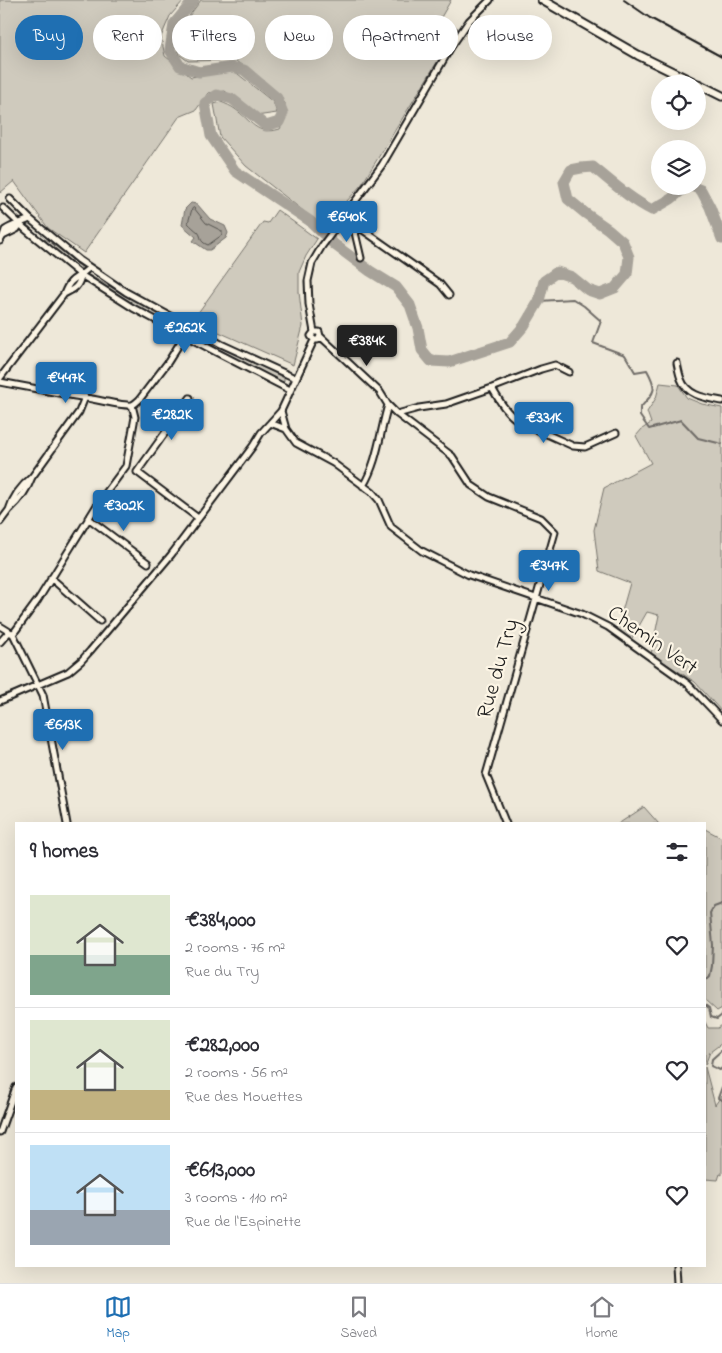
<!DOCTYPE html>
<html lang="en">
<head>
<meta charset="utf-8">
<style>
  body { margin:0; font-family:"Indie Flower",sans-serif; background:#f7f7f7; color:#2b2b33; height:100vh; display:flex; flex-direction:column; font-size:19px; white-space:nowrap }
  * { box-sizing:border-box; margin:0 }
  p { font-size:16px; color:#7c7c81 }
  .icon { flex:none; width:28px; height:28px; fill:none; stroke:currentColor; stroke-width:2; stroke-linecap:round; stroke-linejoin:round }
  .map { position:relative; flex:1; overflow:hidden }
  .sheet { position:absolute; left:15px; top:822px; width:691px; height:445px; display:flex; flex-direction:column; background:#fff; border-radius:0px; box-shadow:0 5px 20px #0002 }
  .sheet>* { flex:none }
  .top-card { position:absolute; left:15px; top:15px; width:692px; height:45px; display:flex; gap:10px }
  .controls { position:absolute; left:651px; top:75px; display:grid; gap:10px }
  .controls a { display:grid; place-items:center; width:55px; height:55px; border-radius:50%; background:#fff; box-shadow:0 5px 20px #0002; font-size:25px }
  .price { position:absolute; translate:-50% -42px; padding:0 11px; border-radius:5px; background:#1f6fb2; color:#fff; font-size:16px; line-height:32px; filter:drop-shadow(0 1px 2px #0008) }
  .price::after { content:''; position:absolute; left:50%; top:30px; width:15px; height:11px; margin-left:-8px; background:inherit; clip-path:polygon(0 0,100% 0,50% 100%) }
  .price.selected { background:#222; color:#fff }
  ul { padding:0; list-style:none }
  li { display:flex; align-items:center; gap:15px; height:125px; padding:0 15px }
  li+li { border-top:1px solid #e1e1e2 }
  li span { display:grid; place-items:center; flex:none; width:140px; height:100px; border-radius:0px; color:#555 }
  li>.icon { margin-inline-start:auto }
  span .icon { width:60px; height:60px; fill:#fffc; stroke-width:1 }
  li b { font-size:21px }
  h2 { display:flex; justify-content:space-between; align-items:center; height:60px; padding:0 15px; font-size:21px }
  .pill { padding:0 18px; border-radius:22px; background:#fff; box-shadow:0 5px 20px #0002; font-size:18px; line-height:45px }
  .pill.selected { background:#1f6fb2; color:#fff }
  .menu { display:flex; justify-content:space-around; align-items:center; height:70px; border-top:1px solid #e1e1e2; background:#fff; font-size:14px; color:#7c7c81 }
  .menu a { display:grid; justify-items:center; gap:2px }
  .menu .selected { color:#1f6fb2 }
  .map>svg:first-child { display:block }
</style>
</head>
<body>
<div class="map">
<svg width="722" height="1283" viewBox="0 0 722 1283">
  <rect width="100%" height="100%" fill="#eee8d9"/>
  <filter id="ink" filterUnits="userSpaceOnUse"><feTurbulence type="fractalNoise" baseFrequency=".02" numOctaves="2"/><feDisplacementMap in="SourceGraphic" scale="10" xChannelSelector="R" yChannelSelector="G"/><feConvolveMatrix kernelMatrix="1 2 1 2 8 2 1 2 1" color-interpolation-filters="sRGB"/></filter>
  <g filter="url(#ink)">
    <!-- green -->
    <path fill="#cfcabd" stroke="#76736c" d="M0,0H184L170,16L161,37L165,56L191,77L233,70L273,102L277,113L256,116L225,91L208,93L196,110L179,117L84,253L48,228L14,181L0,193Z
      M201,0H451L440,19L458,28L362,184L324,227L246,166L220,137L214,104L221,102C226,104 231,106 235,109C252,121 256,136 280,129L284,121L285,103L235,60L188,61L180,55L176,45L186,20Z
      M277,210L317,239L306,256L299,272V292L303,326L293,365L203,325L195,317L263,222L268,223Z
      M26,226H29L40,237L49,241L81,267V269L78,270Z
      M89,275L175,323L176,324L175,326L173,327L130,304L86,277Z
      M194,337H197L212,345L220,346L284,378V381L282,382Z
      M660,383L678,385L687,398L702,404L722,408V712L695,682L651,654L659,615L647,612L631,640L617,629L630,583L599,571L594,530L604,488L651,463L636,436L642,429L651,423L647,412L656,398Z
      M644,807L659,824H618Z
      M705,829L722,838V1008L717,1011L705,1000Z
      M705,1022L708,1028H718L722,1025V1043L710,1052L705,1065Z
      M705,1067L715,1105L722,1095V1175L720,1174L718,1180L705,1179Z"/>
    <!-- water -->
    <path fill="#a7a299" stroke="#6f6c67" d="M191,203L197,204L210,219L225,226L228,233L226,238L210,250H206L193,241L196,237L182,225L185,209Z"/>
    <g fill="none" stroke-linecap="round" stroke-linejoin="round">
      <!-- shore -->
      <path stroke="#54524e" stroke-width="1" d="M194,208L206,223L222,231V235L208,245C198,241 203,238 198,232C194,229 191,226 188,223L192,209Z"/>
      <!-- stream -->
      <path stroke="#6f6c67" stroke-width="2" d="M539,301L573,299L584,306L601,321L593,343L625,355L635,372L647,370C658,390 655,392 640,408V416L649,429L681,420L698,438L722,444
        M705,981L710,976L712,966L713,945L710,913L714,906L722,903
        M705,1005L709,1008L711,1017L717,1019L722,1015
        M722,1050L712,1059L711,1066L720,1070L722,1068
        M722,1087L718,1098L722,1100"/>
      <!-- river -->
      <path stroke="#a7a299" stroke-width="11" d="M194,0L174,24L170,50L180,66L199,72L232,67L244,70L277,98L283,113L279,122L266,126L232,99L217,95L205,103L211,136L235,171L310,221L335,245L370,271L396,287L410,305L418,328L422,350L431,361L449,362L510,342L524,326L539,301L544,281L557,272L572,277L588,290L600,294L615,288L627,274L629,257L623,242L608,229L585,213L568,199L564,182L571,170L581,168L593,167C613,183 630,199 652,210L671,199L687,186
        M691,186L701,190L710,207L722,239"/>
      <!-- minor casing -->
      <g stroke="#1c1c1c" stroke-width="9">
        <path id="minor" d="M10,199L30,219L79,260L126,292L221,344L295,378
          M3,208L25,229L81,275L133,308L216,352L290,390
          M346,213L353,223L430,277L440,284L449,295
          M353,224L361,258
          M3,236L17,229L20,224
          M0,241L3,236L5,230C13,225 21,223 30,219
          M81,275C79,287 74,289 64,294C71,276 76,280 89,268
          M314,332H319L320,336L380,392L388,405L397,414L452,456L471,485L489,497L541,518L555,532L486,775L506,824
          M314,340L311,336L314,332L309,304L308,281L312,263L322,246L382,165L451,47L469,21L490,0
          M677,363C678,368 679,374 681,379C687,396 706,398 722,401
          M0,378L64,294
          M0,382L75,396C87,397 124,407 132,405C133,405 138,401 139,400L168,362L190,327
          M492,388C500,402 507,414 520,422L573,446L585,447L616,433
          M190,398L137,472L198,518
          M281,411L286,429L296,443L333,463L372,492L379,500L391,527L422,551L469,575L582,614L608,627L688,684L722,720
          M397,414L419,408L446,404L492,388L541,369L555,365L569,372
          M270,423L286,429
          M32,477C21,486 13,496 9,510C20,500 27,491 32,477L79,412L85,397
          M363,486C378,461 380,432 388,405
          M88,518L148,563
          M0,522L9,510
          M51,578L100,621
          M0,626L13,634L43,695L67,824
          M13,634L38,600L97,505L126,466L135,417L132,405
          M0,642L9,632
          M0,701L68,672L81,661L90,651L171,555L253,446L261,433L281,411L314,340H318L320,336
          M0,1132L16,1087
          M676,1266L677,1283"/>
      </g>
      <!-- tertiary casing -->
      <g stroke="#1c1c1c" stroke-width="11">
        <path id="tertiary" d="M542,0L638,55L697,84
          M698,84L722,96"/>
      </g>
      <!-- minor -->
      <use href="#minor" stroke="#fcf5e5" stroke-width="5"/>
      <!-- tertiary -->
      <use href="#tertiary" stroke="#fcf5e5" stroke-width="7"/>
      <!-- rail -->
      <path stroke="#1c1c1c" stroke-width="2" d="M624,0L650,18L722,57"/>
    </g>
  </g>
  <g text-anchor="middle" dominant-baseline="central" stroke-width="4.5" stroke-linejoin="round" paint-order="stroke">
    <!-- street labels -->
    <g font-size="22" fill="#1c1c1c" stroke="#fcf5e5">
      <text transform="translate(652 641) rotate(35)">Chemin Vert</text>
      <text transform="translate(499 669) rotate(-74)">Rue du Try</text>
    </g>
  </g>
</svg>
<div class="controls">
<a><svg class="icon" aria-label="locate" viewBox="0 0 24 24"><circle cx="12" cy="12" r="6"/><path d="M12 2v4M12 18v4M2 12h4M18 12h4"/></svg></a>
<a><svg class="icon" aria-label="layers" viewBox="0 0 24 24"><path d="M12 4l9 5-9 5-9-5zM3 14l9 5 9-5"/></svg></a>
</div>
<b class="price" style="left:347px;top:243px">€640K</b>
<b class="price" style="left:185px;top:354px">€262K</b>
<b class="price selected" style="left:367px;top:367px">€384K</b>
<b class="price" style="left:66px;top:404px">€447K</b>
<b class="price" style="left:172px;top:441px">€282K</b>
<b class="price" style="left:544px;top:444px">€331K</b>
<b class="price" style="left:124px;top:532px">€302K</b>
<b class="price" style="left:549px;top:592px">€347K</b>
<b class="price" style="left:63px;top:751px">€613K</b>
<div class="top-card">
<a class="pill selected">Buy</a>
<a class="pill">Rent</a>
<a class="pill">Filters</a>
<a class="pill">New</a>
<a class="pill">Apartment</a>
<a class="pill">House</a>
</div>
<section class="sheet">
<h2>9 homes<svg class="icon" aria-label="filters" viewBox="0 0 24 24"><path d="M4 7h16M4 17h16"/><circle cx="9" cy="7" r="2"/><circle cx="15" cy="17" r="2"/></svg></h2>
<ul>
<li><span style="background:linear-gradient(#dfe7d0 60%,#7fa58c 0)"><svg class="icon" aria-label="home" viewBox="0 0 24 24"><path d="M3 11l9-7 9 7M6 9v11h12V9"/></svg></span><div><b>€384,000</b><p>2 rooms · 76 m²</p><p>Rue du Try</p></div><svg class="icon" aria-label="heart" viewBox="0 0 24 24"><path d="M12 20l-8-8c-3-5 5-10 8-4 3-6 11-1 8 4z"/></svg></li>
<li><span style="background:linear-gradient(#dfe7d0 70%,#c2b280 0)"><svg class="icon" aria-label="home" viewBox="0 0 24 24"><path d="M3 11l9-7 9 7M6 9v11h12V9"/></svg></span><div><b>€282,000</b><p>2 rooms · 56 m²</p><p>Rue des Mouettes</p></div><svg class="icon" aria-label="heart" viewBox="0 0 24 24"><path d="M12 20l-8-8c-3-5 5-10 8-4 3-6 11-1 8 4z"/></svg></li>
<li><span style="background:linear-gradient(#bfe0f5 65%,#9aa5b1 0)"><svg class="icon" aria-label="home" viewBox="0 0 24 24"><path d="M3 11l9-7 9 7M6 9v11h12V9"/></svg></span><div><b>€613,000</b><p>3 rooms · 110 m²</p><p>Rue de l'Espinette</p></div><svg class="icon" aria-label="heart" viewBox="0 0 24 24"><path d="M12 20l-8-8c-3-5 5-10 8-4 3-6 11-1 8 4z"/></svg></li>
</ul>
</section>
</div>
<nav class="menu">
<a class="selected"><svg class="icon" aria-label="map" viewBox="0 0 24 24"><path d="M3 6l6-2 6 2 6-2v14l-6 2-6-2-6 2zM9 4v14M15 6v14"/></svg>Map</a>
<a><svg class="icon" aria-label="saved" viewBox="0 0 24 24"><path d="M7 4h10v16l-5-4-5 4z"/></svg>Saved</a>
<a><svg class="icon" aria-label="home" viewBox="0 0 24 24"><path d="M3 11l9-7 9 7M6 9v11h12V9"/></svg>Home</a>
</nav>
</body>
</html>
